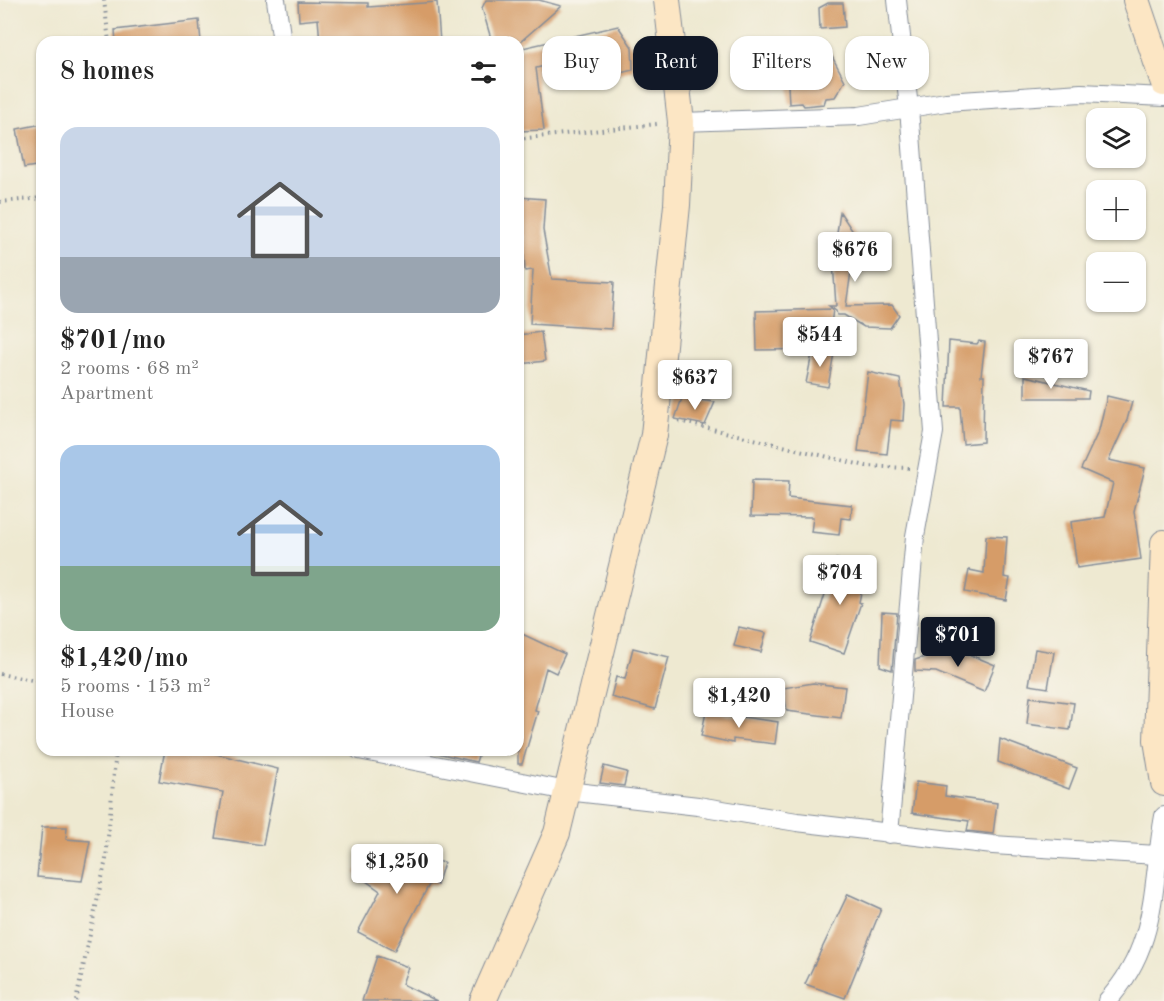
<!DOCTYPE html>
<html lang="en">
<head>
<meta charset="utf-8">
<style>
  body { margin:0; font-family:"Old Standard TT",serif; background:#f2f2f2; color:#222; height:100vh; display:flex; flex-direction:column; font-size:22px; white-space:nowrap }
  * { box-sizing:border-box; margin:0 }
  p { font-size:20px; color:#767676 }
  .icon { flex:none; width:33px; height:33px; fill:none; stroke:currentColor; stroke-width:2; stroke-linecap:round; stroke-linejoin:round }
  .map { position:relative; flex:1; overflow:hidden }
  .drawer { position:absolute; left:36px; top:36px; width:488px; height:720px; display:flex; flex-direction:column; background:#fff; border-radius:18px; box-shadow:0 2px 4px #0004 }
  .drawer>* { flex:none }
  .top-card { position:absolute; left:542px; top:36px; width:532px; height:54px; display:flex; gap:12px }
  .fabs { position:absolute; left:1086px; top:108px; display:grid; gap:12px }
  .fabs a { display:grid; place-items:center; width:60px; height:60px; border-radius:12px; background:#fff; box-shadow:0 2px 4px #0004; font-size:30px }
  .price { position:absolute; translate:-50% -51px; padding:0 14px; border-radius:6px; background:#fff; color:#222; font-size:20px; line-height:39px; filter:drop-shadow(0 2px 3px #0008) }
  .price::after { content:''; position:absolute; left:50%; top:36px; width:18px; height:14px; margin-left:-9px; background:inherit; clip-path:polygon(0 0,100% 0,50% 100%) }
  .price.on { background:#111827; color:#fff }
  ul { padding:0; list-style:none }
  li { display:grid; align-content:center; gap:12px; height:318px; padding:0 24px }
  li span { display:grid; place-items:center; height:186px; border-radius:18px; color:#555 }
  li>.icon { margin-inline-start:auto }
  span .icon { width:108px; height:108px; fill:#fffc; stroke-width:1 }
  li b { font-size:26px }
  h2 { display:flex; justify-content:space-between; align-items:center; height:72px; padding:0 24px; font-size:26px }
  .pill { padding:0 21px; border-radius:18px; background:#fff; box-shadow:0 2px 4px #0004; font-size:21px; line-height:54px }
  .pill.on { background:#111827; color:#fff }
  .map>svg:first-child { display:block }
</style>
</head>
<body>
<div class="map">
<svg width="1164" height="1001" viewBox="0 0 1164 1001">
  <rect width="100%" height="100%" fill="#f7f3e8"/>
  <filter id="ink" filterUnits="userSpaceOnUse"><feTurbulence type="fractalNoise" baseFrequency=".0167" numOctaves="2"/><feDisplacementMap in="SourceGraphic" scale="12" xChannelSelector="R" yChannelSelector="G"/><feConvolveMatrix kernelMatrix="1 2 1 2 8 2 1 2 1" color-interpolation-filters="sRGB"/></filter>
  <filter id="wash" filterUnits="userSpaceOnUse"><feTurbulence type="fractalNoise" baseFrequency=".008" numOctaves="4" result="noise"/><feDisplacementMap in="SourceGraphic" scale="24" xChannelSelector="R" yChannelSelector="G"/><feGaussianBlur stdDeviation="1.35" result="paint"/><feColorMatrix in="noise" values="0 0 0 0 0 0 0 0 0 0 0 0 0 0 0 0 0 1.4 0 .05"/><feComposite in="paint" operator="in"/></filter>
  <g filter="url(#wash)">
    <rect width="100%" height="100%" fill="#eee9d1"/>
    <g id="blocks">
      <!-- building -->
      <path fill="#d69c67" d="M486,0H539L561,6L520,42H492L482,8Z
        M298,2L368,3V7L437,2L440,42H320L318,19L299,21Z
        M828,3H843L845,27L820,29L819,8Z
        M199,20L201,42H116L115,30Z
        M618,26L632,47L633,70L574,84L571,60L536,68L544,130L518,131V49Z
        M827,47L845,81L835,97L826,98L824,104L804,106L802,103L789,104L786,49Z
        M42,124V165L24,168L17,129Z
        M518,197L545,199L543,230L552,279L614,282L611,329L530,324L533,270L525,271L523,235H518Z
        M840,212L867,253L854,251L846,306L892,305L899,315L890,328L864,327L844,315H837L836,311L829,306H836L833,262Z
        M833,309L828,349L757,350L756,311Z
        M541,332L545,361L520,364L518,335Z
        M949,341L977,344L979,341L985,342L981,376H984L983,442L963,444L960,407H946Z
        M813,349L834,353L828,387L806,383Z
        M868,372L900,379L904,404L903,421L891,420L887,454L858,451Z
        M1025,376L1089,391L1088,398H1025Z
        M1107,396L1132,402L1127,420L1109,460L1145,468L1134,511L1141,559L1077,568L1071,522L1105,517L1113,483L1081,469L1099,430Z
        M682,398L715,402L705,425L675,419Z
        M752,480L789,481L788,498L852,505L851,519L841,518L839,535L811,532L813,517L751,516Z
        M986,536L1007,537L1004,577L1010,578L1006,600L965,592L969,570L984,573Z
        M836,559L867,565L859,602L861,603L844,653L810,642Z
        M882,612L897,613L892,670L880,666Z
        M739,627L766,633L761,652L734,646Z
        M518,632L565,654L556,673L546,668L535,710L538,711L522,764H518Z
        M633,648L669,657L655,709L611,697L616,677L625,679Z
        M1035,649L1054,652L1048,688L1029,685Z
        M946,650L961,651L995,665L984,692L936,672L915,671V660Z
        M813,683L845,687L841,718L787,711L783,688Z
        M1030,697L1074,703L1070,730L1027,724Z
        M706,712L778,722L775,744L733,739V743L701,736Z
        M1000,739L1077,768L1069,789L998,762Z
        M165,750H212V753L278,769L263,845L215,838L223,792L159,781Z
        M425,750H480L476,762Z
        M604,766L627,772L624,786L600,783Z
        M916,782L946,786L945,796L997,803L993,834L967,831L969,821L912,813Z
        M42,827H67L66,839L90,841L82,881L37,877Z
        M403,850L444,863L437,885L430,883L394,951L358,932L380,891L355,873L367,856L394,875Z
        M848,894L881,909L845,998L805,984Z
        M377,956L408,967L402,984L437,1001H362Z"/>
    </g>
  </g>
  <g filter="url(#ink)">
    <use href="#blocks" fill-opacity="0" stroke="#848c98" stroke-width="1.5"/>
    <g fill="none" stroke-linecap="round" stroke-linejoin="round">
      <!-- street casing -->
      <g stroke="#848c98" stroke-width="20">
        <path id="street" d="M276,0L282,42
          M681,122L859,116L946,102L1081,93L1164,97
          M359,750L567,791L698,806L797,822L993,845L1157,855
          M889,834L915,536L934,432L909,108L897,0
          M1107,1001C1159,945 1151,886 1164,816"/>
      </g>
      <!-- secondary casing -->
      <g stroke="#848c98" stroke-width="28">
        <path id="secondary" d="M1136,0L1164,83
          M1164,543L1157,740L1164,783
          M483,1001L557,833L654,435L677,205L681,122L667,0"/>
      </g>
      <!-- path -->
      <path stroke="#848c98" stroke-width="4" stroke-dasharray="1.5 4.5" stroke-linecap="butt" d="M104,0L109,42
        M518,139L657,124
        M0,202L42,198
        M679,421L866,466L909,468
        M0,674L42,682
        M76,1001L106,859L116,750"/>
      <!-- street -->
      <use href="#street" stroke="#fff" stroke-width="18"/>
      <!-- secondary -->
      <use href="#secondary" stroke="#fce6c4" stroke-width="26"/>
    </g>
  </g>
</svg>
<div class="fabs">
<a><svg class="icon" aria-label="layers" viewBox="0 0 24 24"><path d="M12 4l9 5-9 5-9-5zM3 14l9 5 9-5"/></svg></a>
<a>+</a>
<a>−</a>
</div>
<b class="price" style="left:855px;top:283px">$676</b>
<b class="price" style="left:820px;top:368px">$544</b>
<b class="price" style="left:1051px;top:390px">$767</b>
<b class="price" style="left:695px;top:411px">$637</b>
<b class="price" style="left:840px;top:606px">$704</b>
<b class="price on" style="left:958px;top:668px">$701</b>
<b class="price" style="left:739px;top:729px">$1,420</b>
<b class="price" style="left:397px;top:895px">$1,250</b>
<div class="top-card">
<a class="pill">Buy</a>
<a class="pill on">Rent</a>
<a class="pill">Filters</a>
<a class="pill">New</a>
</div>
<section class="drawer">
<h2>8 homes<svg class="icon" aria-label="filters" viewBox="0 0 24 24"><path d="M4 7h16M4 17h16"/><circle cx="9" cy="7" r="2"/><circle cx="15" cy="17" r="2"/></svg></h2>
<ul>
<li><span style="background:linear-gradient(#c9d6e8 70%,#9aa5b1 0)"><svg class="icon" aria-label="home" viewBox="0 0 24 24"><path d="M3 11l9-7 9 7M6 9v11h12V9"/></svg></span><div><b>$701/mo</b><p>2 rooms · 68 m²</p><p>Apartment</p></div></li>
<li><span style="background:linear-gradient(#a9c7e8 65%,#7fa58c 0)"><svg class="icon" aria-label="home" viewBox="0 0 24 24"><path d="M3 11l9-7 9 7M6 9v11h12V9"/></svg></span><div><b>$1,420/mo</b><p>5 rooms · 153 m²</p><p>House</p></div></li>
</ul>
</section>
</div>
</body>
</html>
